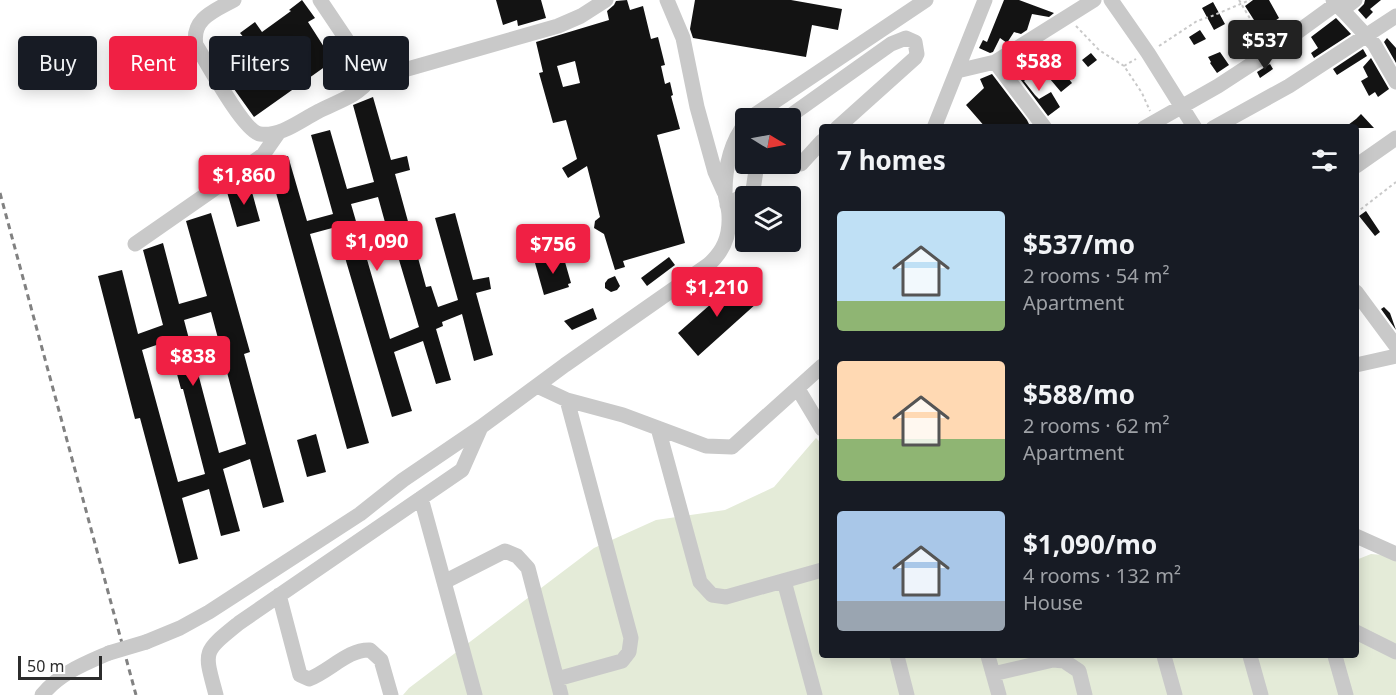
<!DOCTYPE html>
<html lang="en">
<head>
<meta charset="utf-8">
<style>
  body { margin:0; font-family:"Noto Sans",sans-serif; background:#20242c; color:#f1f3f6; height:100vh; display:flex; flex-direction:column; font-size:22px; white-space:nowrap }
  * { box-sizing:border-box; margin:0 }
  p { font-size:20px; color:#9ea1a6 }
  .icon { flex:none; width:33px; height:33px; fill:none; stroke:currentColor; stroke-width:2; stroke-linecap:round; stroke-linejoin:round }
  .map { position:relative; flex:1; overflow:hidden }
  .drawer { position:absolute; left:819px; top:124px; width:540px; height:534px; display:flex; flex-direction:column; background:#171b24; border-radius:6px; box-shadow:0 3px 15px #0003 }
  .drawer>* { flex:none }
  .top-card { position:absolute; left:18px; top:36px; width:570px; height:54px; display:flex; gap:12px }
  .needle { width:39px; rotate:100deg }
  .controls { position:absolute; left:735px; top:108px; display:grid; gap:12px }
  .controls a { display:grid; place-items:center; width:66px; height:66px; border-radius:6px; background:#171b24; box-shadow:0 3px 15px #0003; font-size:30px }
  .scale { position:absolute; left:18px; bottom:15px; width:84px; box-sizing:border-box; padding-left:6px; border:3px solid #2c2c2c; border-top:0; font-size:16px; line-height:21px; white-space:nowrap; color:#2c2c2c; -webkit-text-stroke:4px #fff; paint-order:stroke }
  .price { position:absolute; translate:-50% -51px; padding:0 14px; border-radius:6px; background:#f02044; color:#fff; font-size:20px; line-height:39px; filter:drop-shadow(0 2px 3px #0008) }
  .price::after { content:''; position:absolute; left:50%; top:36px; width:18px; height:14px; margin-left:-9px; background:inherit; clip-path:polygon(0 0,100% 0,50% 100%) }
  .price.selected { background:#222; color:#fff }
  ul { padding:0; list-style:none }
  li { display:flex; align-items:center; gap:18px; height:150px; padding:0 18px }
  li span { display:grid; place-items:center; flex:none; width:168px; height:120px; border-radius:6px; color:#555 }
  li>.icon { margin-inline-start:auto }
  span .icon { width:72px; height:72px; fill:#fffc; stroke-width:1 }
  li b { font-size:26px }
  h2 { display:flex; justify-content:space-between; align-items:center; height:72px; padding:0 18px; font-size:26px }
  .chip { padding:0 21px; border-radius:6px; background:#171b24; box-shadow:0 3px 15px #0003; font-size:21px; line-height:54px }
  .chip.selected { background:#f02044; color:#fff }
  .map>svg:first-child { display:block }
</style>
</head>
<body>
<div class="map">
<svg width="1396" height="695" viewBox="0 0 1396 695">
  <rect width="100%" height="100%" fill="#fff"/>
  <!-- green -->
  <path fill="#e4ebd8" d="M816,438L822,444V656H1356V560L1371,554L1396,556V695H403L409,688L594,548L656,520L725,510L774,487Z"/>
  <!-- building -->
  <path fill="#131313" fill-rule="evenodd" d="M302,0L315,18L308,22L333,61L254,117L234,89L213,55L216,59L245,39L240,33L255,22L262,32L291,11L289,10Z
    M496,0H541L546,18L518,26L517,20L503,25Z
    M627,0L630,10L643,6L651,39L658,37L665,65L661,66L665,84L670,82L673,95L671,96L680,129L657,135L685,243L623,261L625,267L615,270L604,234L594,228L595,221L600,217L587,166L568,178L562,168L577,159L566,120L553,123L539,73L543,72L536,42L609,20L607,11L614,5L616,1ZM575,61L580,83L563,87L557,66Z
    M695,0H791L842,9L838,30L812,25L806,57L693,38L690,29Z
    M1004,0H1019L1054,13L1049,17L1032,14L1027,30L1021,34L1014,32L1007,43L1000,38L993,52L990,53L979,48L983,40L987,42Z
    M1253,0H1269L1279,18L1261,31L1245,6Z
    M1365,0H1381L1370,9L1373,12L1366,19L1358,10L1364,4Z
    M1213,2L1225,24L1214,30L1202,8Z
    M1336,18L1351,34L1314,58L1311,53L1318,48L1311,37Z
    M1200,30L1206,39L1194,45L1189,37Z
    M1265,30L1270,38L1248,55L1242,44Z
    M1387,38L1396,48V63L1384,42Z
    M1363,49L1367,56L1337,75L1333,69Z
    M1220,52L1229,65L1217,73L1210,63L1211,62L1208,57Z
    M1091,53L1097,60L1088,67L1082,60Z
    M1371,58L1389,89L1378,97L1375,92L1369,96L1361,81L1368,77L1363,67Z
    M1029,64L1035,71L1024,81L1035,95L1039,99L1051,92L1060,107L1048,116L1011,67L1013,66L1018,74Z
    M1270,64L1273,69L1260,78L1257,72Z
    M1061,69L1072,83L1061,92L1050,79Z
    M992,74L1027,120L1031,128H986L966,105L984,88L980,79Z
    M373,97L391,160L407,156L410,170L395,174L426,287L431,286L438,307L458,300L435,218L455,213L473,280L489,277L491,289L476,293L493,355L474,361L462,314L442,322L443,326L436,329L451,380L436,384L423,341L394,352L412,411L392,417L336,227L310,234L369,443L347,449L268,164L288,156L307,221L333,214L311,135L330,130L347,189L374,182L353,105ZM378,197L391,244L394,243L419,327L390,339L351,204Z
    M1361,114L1374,128H1344L1356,119Z
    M250,185L260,221L237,227L227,192Z
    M1366,211L1380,232L1375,236L1359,216Z
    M211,213L250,352L244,354L284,502L263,508L250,459L223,469L240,531L221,536L209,489L182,498L198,559L179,564L140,418L135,419L98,276L122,270L138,334L163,325L143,250L163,243L179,304L207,296L186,221ZM211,312L246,444L219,453L184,320ZM168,341L181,389H183L205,474L178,482L142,350Z
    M563,255L571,283L568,284L569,287L544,295L535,263Z
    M669,257L675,265L647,286L641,278Z
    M615,276L620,286L617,290L611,292L605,288V283L608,279Z
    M737,281L757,303L698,356L678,333Z
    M1384,307L1390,313L1396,330L1381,309Z
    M593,308L597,319L572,330L564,321Z
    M316,434L326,472L307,477L297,440Z"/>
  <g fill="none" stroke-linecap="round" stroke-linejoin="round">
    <!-- path -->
    <path stroke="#c9c9c9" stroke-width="2" stroke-dasharray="3 3" stroke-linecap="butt" d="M1239,0L1264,42
      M1076,26L1099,50L1124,66L1142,93L1150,111
      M1159,46L1197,21L1212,16L1250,0
      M1124,66L1136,59
      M1356,213L1396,182"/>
    <!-- minor -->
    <path stroke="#c9c9c9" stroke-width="15" d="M234,0C214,11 191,19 196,45C206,61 244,132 260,134C281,137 301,120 319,111C334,103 360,95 369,80L558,26L581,16L606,0
      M320,0L365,67L369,80
      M667,0L683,38L697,107L715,172L724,192
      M1111,0L1148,53L1195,128
      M1333,0L1374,44L1396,82
      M1342,10L1355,0
      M995,62L1045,128
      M957,71L995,62L1094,0
      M750,118L926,0
      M787,118L891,44L906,38L915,42L917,54L915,58L837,128
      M934,128L985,0
      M1144,128L1218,86L1270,52L1336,4
      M1213,128L1289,86L1396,16
      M801,164L822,141
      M1356,166L1396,138
      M727,205L753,190L757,164
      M135,244L263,155L279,132
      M1356,292L1396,346
      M1356,365L1396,356
      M537,386L567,400L623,415L706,446L732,447L822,366
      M798,389L822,429
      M658,428L700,582L712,595L726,597L822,570
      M421,498L475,695
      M1356,536L1396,554
      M784,581L815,695
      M444,582L505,551L517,556L528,568L561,695
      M279,595L300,675L309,679C330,671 348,649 370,650L381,660L391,695
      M1356,632L1396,652
      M146,642L180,628L209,612L360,514L403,480L481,427L565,365L708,265C723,252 730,237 729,216C729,208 726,201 725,193C725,168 730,143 746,123
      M897,656L907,695
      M988,656L999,695
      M1164,656L1175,695
      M1250,656L1261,695
      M1335,656L1346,695
      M993,674L1053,660L1064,661L1079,671L1085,695
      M557,679L622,661L629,652L631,638L567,400
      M42,695C60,673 84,664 109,653
      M216,695C204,650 202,653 239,623L462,470L481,427"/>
    <!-- rail -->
    <path stroke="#818181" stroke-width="3" stroke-dasharray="6 4.5" stroke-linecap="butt" d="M0,193L136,695"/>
    <!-- minor-bridge -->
    <path stroke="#c9c9c9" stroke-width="15" d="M109,653L146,642"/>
  </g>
</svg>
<div class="controls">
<a><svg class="needle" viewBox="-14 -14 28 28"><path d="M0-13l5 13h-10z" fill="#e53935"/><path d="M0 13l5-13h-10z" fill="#9ea1a6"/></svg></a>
<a><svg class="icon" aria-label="layers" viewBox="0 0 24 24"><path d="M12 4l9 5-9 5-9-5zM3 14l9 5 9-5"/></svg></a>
</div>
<div class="scale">50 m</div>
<b class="price selected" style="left:1265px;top:71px">$537</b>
<b class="price" style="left:1039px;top:92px">$588</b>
<b class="price" style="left:244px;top:206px">$1,860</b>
<b class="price" style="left:377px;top:272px">$1,090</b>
<b class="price" style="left:553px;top:275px">$756</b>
<b class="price" style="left:717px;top:318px">$1,210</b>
<b class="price" style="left:193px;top:387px">$838</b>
<div class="top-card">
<a class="chip">Buy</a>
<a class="chip selected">Rent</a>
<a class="chip">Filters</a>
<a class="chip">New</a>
</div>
<section class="drawer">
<h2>7 homes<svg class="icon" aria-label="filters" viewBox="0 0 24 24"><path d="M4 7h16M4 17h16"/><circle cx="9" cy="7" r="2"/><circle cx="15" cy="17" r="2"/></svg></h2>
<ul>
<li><span style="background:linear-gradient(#bfe0f5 75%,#8fb573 0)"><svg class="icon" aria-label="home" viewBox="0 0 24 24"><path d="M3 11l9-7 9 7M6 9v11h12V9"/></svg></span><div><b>$537/mo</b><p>2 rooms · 54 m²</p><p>Apartment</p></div></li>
<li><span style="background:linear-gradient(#ffd9b3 65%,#8fb573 0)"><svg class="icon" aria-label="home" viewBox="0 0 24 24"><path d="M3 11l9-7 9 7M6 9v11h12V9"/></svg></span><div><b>$588/mo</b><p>2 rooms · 62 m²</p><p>Apartment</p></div></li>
<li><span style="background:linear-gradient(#a9c7e8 75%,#9aa5b1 0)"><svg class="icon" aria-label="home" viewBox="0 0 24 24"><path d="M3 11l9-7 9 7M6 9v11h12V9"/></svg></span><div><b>$1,090/mo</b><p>4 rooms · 132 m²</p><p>House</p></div></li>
</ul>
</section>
</div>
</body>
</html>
